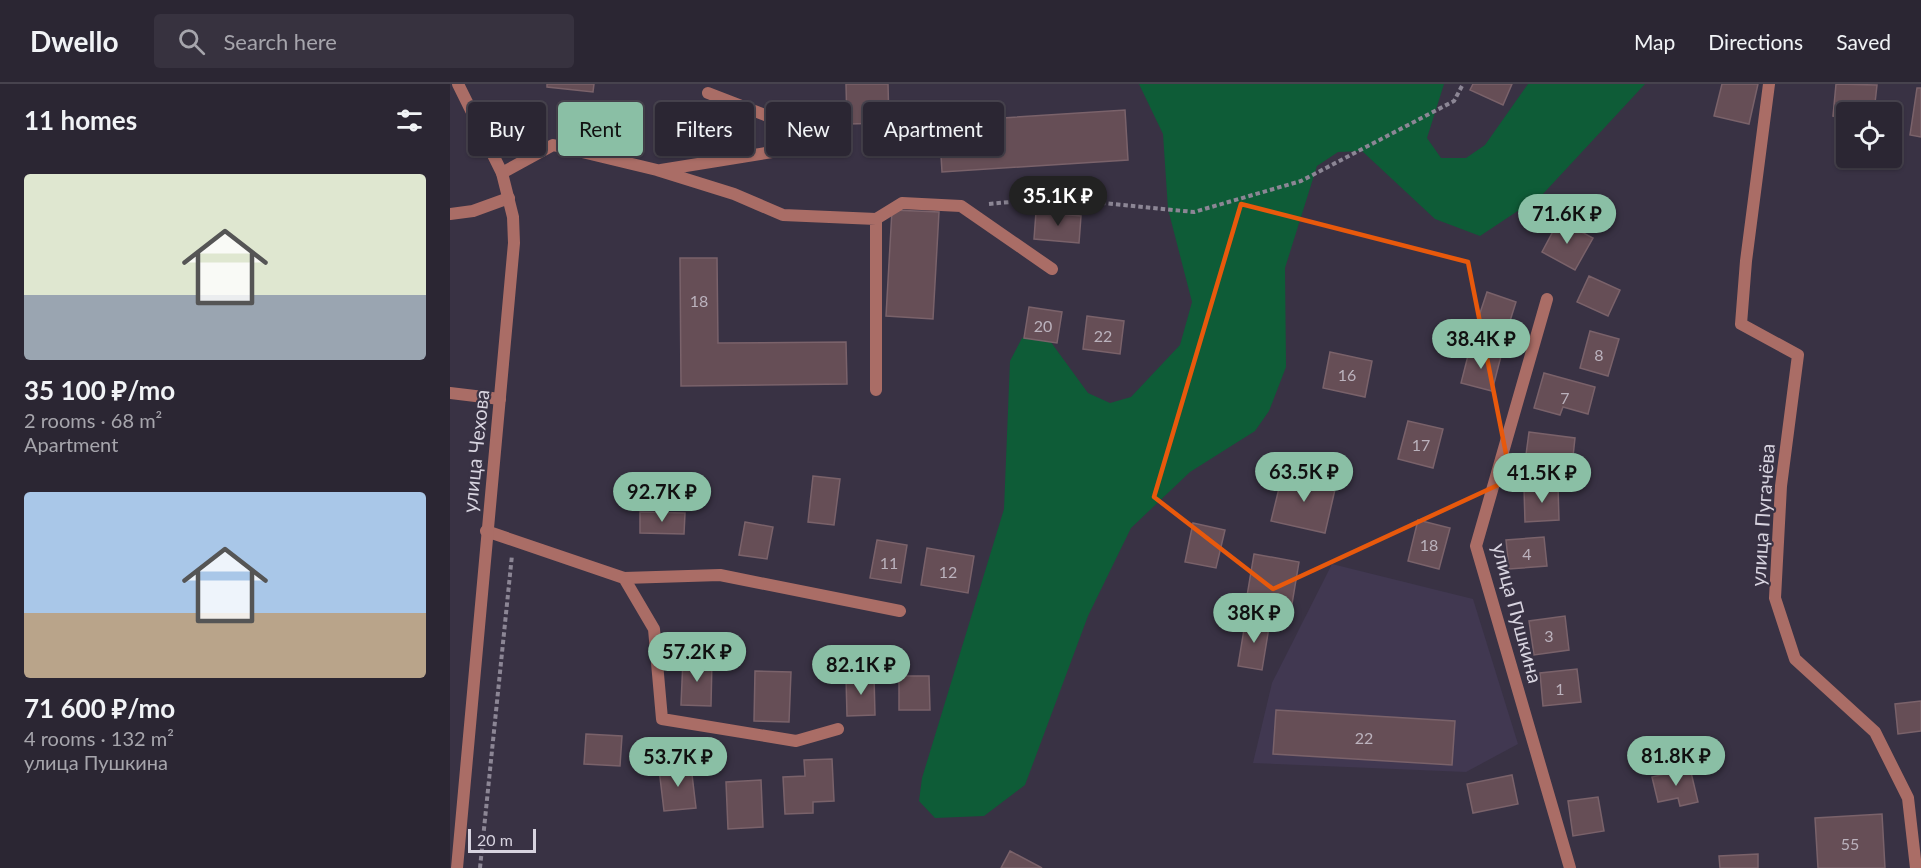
<!DOCTYPE html>
<html lang="en">
<head>
<meta charset="utf-8">
<style>
  body { margin:0; font-family:Lato,sans-serif; background:#37323f; color:#f1f3f6; height:100vh; display:flex; flex-direction:column; font-size:22px; white-space:nowrap }
  * { box-sizing:border-box; margin:0 }
  p { font-size:20px; color:#a6a5ac }
  .icon { flex:none; width:33px; height:33px; fill:none; stroke:currentColor; stroke-width:2; stroke-linecap:round; stroke-linejoin:round }
  .map { position:relative; flex:1; overflow:hidden }
  .panel { display:flex; flex-direction:column; background:#2b2633; width:450px }
  .panel>* { flex:none }
  .top-card { position:absolute; left:18px; top:18px; width:570px; height:54px; display:flex; gap:12px }
  .fabs { position:absolute; left:1386px; top:18px; display:grid; gap:12px }
  .fabs a { display:grid; place-items:center; width:66px; height:66px; border-radius:6px; background:#2b2633; box-shadow:0 2px 4px #0004,0 0 0 2px #47434e; font-size:30px }
  .scale { position:absolute; left:18px; bottom:15px; width:68px; box-sizing:border-box; padding-left:6px; border:3px solid #d7d3df; border-top:0; font-size:16px; line-height:21px; white-space:nowrap; color:#d7d3df; -webkit-text-stroke:4px #393244; paint-order:stroke }
  .price { position:absolute; translate:-50% -51px; padding:0 14px; border-radius:21px; background:#8abfa5; color:#111; font-size:20px; line-height:39px; filter:drop-shadow(0 2px 3px #0008) }
  .price::after { content:''; position:absolute; left:50%; top:36px; width:18px; height:14px; margin-left:-9px; background:inherit; clip-path:polygon(0 0,100% 0,50% 100%) }
  .price.active { background:#222; color:#fff }
  ul { padding:0; list-style:none }
  li { display:grid; align-content:center; gap:12px; height:318px; padding:0 24px }
  li span { display:grid; place-items:center; height:186px; border-radius:6px; color:#555 }
  li>.icon { margin-inline-start:auto }
  span .icon { width:108px; height:108px; fill:#fffc; stroke-width:1 }
  li b { font-size:26px }
  h2 { display:flex; justify-content:space-between; align-items:center; height:72px; padding:0 24px; font-size:26px }
  .pill { padding:0 21px; border-radius:6px; background:#2b2633; box-shadow:0 2px 4px #0004,0 0 0 2px #47434e; font-size:21px; line-height:54px }
  .pill.active { background:#8abfa5; color:#111 }
  header { display:flex; align-items:center; gap:36px; box-sizing:border-box; height:84px; padding:0 30px; background:#2b2633; border-bottom:2px solid #47434e }
  header strong { font-size:28px }
  nav { display:flex; gap:33px; margin-inline-start:auto; font-size:21px }
  .search { width:420px; height:54px; background:#37323f; display:flex; align-items:center; gap:15px; box-sizing:border-box; padding:0 21px; border-radius:6px; color:#a6a5ac; font-size:22px }
  main { display:flex; flex:1; min-height:0 }
  .map>svg:first-child { display:block }
</style>
</head>
<body>
<header>
<strong>Dwello</strong>
<div class="search"><svg class="icon" aria-label="search" viewBox="0 0 24 24"><circle cx="10" cy="10" r="6"/><path d="M15 15l6 6"/></svg>Search here</div>
<nav><a>Map</a><a>Directions</a><a>Saved</a></nav>
</header>
<main>
<section class="panel">
<h2>11 homes<svg class="icon" aria-label="filters" viewBox="0 0 24 24"><path d="M4 7h16M4 17h16"/><circle cx="9" cy="7" r="2"/><circle cx="15" cy="17" r="2"/></svg></h2>
<ul>
<li><span style="background:linear-gradient(#dfe7d0 65%,#9aa5b1 0)"><svg class="icon" aria-label="home" viewBox="0 0 24 24"><path d="M3 11l9-7 9 7M6 9v11h12V9"/></svg></span><div><b>35 100 ₽/mo</b><p>2 rooms · 68 m²</p><p>Apartment</p></div></li>
<li><span style="background:linear-gradient(#a9c7e8 65%,#b9a48a 0)"><svg class="icon" aria-label="home" viewBox="0 0 24 24"><path d="M3 11l9-7 9 7M6 9v11h12V9"/></svg></span><div><b>71 600 ₽/mo</b><p>4 rooms · 132 m²</p><p>улица Пушкина</p></div></li>
</ul>
</section>
<div class="map">
<svg width="1471" height="784" viewBox="0 0 1471 784">
  <rect width="100%" height="100%" fill="#393244"/>
  <!-- built -->
  <path fill="#413851" d="M882,480L1023,515L1068,660L1016,688L803,679L822,599Z"/>
  <!-- green -->
  <path fill="#0e5c37" d="M689,0H994L977,54L991,74H1016L1035,61L1078,0H1195L1092,111L1030,152L985,135L912,67L888,68L867,82L835,184L836,283L819,327L805,347L740,388L681,444L638,532L575,701L534,732L485,734L469,717L472,694L554,425L560,277L572,254L595,250L638,309L660,319L681,313L730,261L742,218L718,125L713,50Z"/>
  <!-- building -->
  <path fill="#664e56" stroke="#7a626a" stroke-width="1.5" d="M97,0H144L143,8L97,3Z
    M396,0H438L439,39L397,40Z
    M1023,0H1062L1053,21L1020,6Z
    M1272,0H1308L1299,40L1264,32Z
    M1386,0L1427,1L1424,28H1396V34L1383,32Z
    M1467,4H1471V53L1460,51Z
    M675,26L678,76L492,88L489,38Z
    M442,126L489,128L483,235L436,232Z
    M586,128L631,132L629,159L584,155Z
    M1109,136L1143,154L1125,186L1092,168Z
    M230,174H267L268,259L396,258L397,300L231,302Z
    M1139,192L1170,206L1158,232L1127,218Z
    M1037,208L1066,218L1054,256L1024,247Z
    M579,223L612,228L607,259L574,254Z
    M637,232L674,237L670,270L633,265Z
    M1140,247L1169,255L1158,292L1130,284Z
    M1020,264L1051,272L1042,307L1011,299Z
    M880,268L922,277L915,313L873,304Z
    M1094,289L1145,303L1138,330L1113,323L1110,331L1084,324Z
    M958,337L993,345L983,384L948,375Z
    M1079,348L1125,354L1121,391L1074,386Z
    M833,388L886,401L875,449L821,437Z
    M363,392L390,395L384,441L358,438Z
    M1108,402L1109,436L1075,438L1074,404Z
    M190,428L235,429L234,450L190,449Z
    M968,436L1000,444L989,485L958,477Z
    M295,438L323,443L317,475L289,471Z
    M743,439L775,446L766,484L735,478Z
    M1094,453L1097,482L1059,485L1056,456Z
    M427,456L457,461L451,499L420,494Z
    M477,464L524,472L518,509L471,501Z
    M804,470L849,478L841,526L796,518Z
    M1115,532L1119,566L1084,571L1079,537Z
    M796,533L820,537L812,586L788,582Z
    M233,575L262,576L261,622L231,621Z
    M1127,585L1131,618L1093,622L1090,589Z
    M305,587L341,588L339,638L304,637Z
    M424,592L425,631L397,632L396,593Z
    M449,592H479L480,626H449Z
    M1471,617V647L1448,650L1445,620Z
    M826,626L1005,637L1002,681L823,670Z
    M136,650L172,652L170,682L134,680Z
    M382,675L384,717L363,718V729L335,730L333,693L355,692L354,676Z
    M241,682L246,724L214,727L209,685Z
    M1240,684L1248,718L1230,722L1228,714L1208,718L1202,693Z
    M1062,691L1068,720L1023,729L1017,700Z
    M311,696L313,743L278,745L276,698Z
    M1148,713L1154,747L1123,752L1118,717Z
    M1432,730L1435,784H1368L1365,734Z
    M560,767L592,784H551Z
    M1308,770V784H1270L1269,772Z"/>
  <g fill="none" stroke-linecap="round" stroke-linejoin="round">
    <!-- path -->
    <path stroke="#8c8695" stroke-width="4" stroke-dasharray="4.5 3" stroke-linecap="butt" d="M539,120L602,114L744,128L851,97L1004,17L1013,0
      M30,784L62,471"/>
    <!-- service -->
    <path stroke="#aa6d66" stroke-width="12" d="M211,86L322,68L359,48L258,9
      M52,89L103,61L207,86L284,110L333,131L426,135V306
      M426,135L452,119L511,122L602,185"/>
    <!-- minor -->
    <path stroke="#aa6d66" stroke-width="12" d="M1319,0L1296,177L1291,240L1348,271L1331,402L1325,514L1345,575L1425,648L1458,714L1466,784
      M0,130L23,127L59,114
      M1097,215L1026,462L1120,784
      M0,309L50,315
      M36,447L174,494L204,545L212,635L346,657L388,645
      M174,494L270,491L450,527"/>
    <!-- tertiary -->
    <path stroke="#aa6d66" stroke-width="12" d="M7,784L64,159L63,133L52,89L8,0"/>
  </g>
  <!-- marked area -->
  <path fill="none" stroke="#e8590c" stroke-width="4.5" stroke-linejoin="round" d="M791,120L1018,178L1061,395L823,505L704,413Z"/>
  <g text-anchor="middle" dominant-baseline="central" stroke-width="4.5" stroke-linejoin="round" paint-order="stroke">
    <!-- number labels -->
    <g font-size="16" fill="#bbb2bd">
      <text x="249" y="216">18</text>
      <text x="593" y="241">20</text>
      <text x="653" y="251">22</text>
      <text x="1149" y="270">8</text>
      <text x="897" y="290">16</text>
      <text x="1115" y="313">7</text>
      <text x="971" y="360">17</text>
      <text x="979" y="460">18</text>
      <text x="1077" y="469">4</text>
      <text x="439" y="478">11</text>
      <text x="498" y="487">12</text>
      <text x="1099" y="551">3</text>
      <text x="1110" y="604">1</text>
      <text x="914" y="653">22</text>
      <text x="1400" y="759">55</text>
    </g>
    <!-- street labels -->
    <g font-size="20" fill="#d7d3df" stroke="#393244">
      <text transform="translate(25 367) rotate(-84)">улица Чехова</text>
      <text transform="translate(1312 431) rotate(-86)">улица Пугачёва</text>
      <text transform="translate(1068 529) rotate(75)">улица Пушкина</text>
    </g>
  </g>
</svg>
<div class="fabs">
<a><svg class="icon" aria-label="locate" viewBox="0 0 24 24"><circle cx="12" cy="12" r="6"/><path d="M12 2v4M12 18v4M2 12h4M18 12h4"/></svg></a>
</div>
<div class="scale">20 m</div>
<b class="price active" style="left:608px;top:143px">35.1K ₽</b>
<b class="price" style="left:1117px;top:161px">71.6K ₽</b>
<b class="price" style="left:1031px;top:286px">38.4K ₽</b>
<b class="price" style="left:854px;top:419px">63.5K ₽</b>
<b class="price" style="left:1092px;top:420px">41.5K ₽</b>
<b class="price" style="left:212px;top:439px">92.7K ₽</b>
<b class="price" style="left:804px;top:560px">38K ₽</b>
<b class="price" style="left:247px;top:599px">57.2K ₽</b>
<b class="price" style="left:411px;top:612px">82.1K ₽</b>
<b class="price" style="left:1226px;top:703px">81.8K ₽</b>
<b class="price" style="left:228px;top:704px">53.7K ₽</b>
<div class="top-card">
<a class="pill">Buy</a>
<a class="pill active">Rent</a>
<a class="pill">Filters</a>
<a class="pill">New</a>
<a class="pill">Apartment</a>
</div>
</div>
</main>
</body>
</html>
